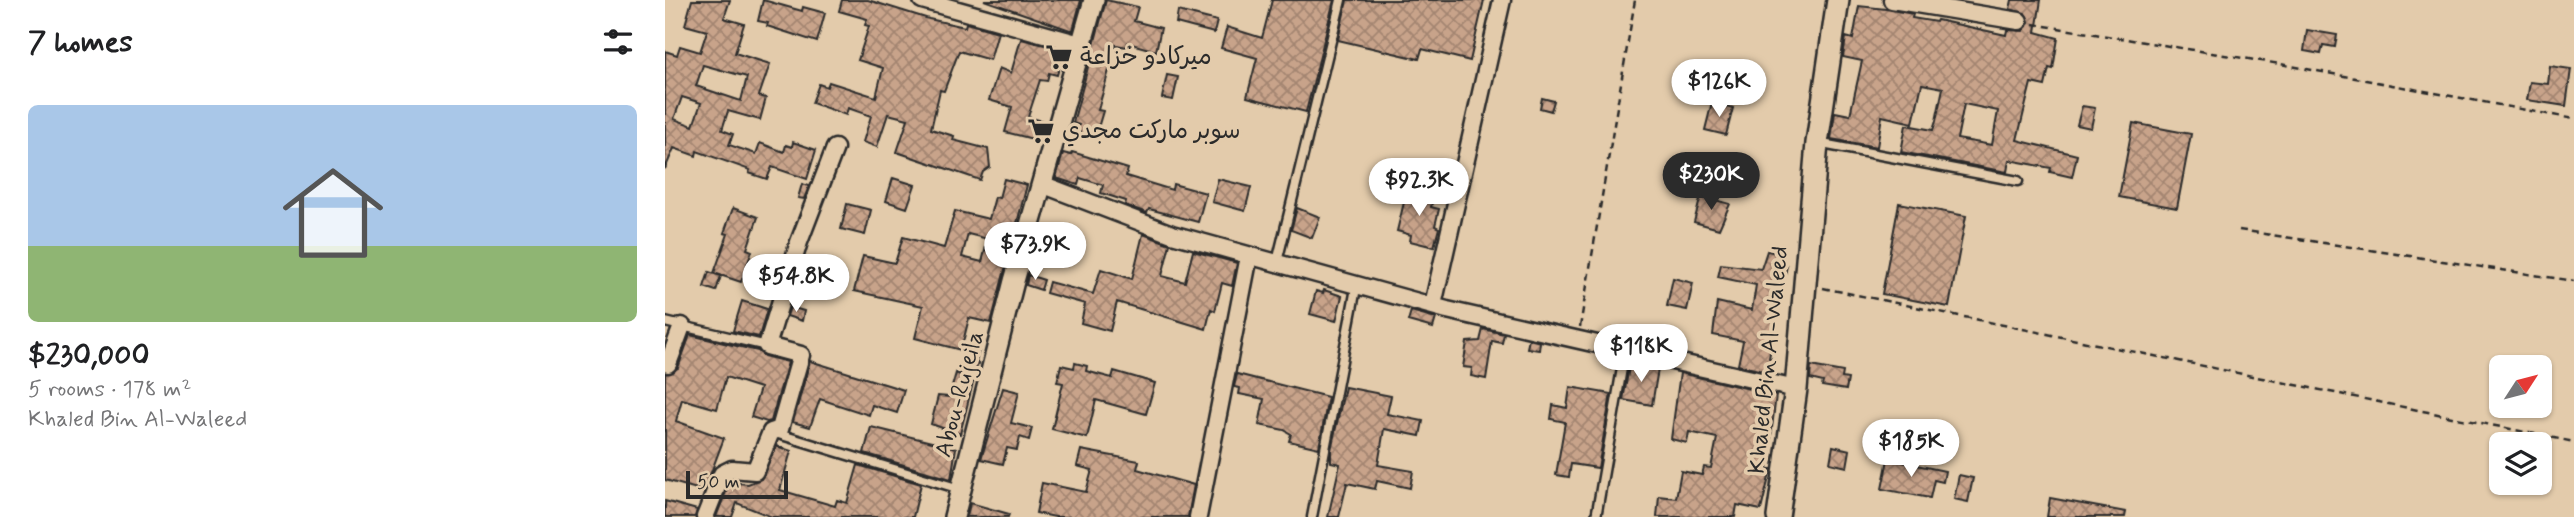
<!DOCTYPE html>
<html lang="en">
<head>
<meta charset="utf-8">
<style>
  body { margin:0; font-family:Mynerve,"Playpen Sans Arabic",sans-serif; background:#f2f2f2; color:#202124; height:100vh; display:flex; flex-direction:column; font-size:26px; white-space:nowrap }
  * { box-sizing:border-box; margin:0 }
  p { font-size:23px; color:#757577 }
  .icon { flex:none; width:38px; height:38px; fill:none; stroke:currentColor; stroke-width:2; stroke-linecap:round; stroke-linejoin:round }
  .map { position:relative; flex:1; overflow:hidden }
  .details { display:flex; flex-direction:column; background:#fff; width:665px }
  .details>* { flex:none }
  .needle { width:46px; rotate:54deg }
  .controls { position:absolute; left:1824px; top:355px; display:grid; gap:14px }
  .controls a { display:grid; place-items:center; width:63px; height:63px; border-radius:10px; background:#fff; box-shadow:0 2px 5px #0004; font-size:35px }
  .scale { position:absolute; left:21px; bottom:18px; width:102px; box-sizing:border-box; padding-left:7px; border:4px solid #2b2b2b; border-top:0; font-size:19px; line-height:24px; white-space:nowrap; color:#2b2b2b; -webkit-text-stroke:5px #e3cbab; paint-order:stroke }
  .price { position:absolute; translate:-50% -60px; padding:0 16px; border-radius:24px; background:#fff; color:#222; font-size:23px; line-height:46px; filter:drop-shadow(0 2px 4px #0008) }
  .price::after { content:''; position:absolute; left:50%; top:42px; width:21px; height:16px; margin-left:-10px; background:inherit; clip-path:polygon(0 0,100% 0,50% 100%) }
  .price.selected { background:#2b2b2b; color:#fff }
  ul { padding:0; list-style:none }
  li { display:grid; align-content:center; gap:14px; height:371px; padding:0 28px }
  li span { display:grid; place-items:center; height:217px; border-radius:10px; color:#555 }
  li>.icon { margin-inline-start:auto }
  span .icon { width:126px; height:126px; fill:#fffc; stroke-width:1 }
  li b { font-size:30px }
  h2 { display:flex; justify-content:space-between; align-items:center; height:84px; padding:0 28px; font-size:30px }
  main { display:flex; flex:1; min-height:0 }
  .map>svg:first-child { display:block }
</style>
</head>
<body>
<main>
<section class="details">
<h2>7 homes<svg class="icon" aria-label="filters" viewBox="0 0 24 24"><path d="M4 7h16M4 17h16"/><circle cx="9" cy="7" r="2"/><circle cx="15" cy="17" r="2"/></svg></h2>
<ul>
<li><span style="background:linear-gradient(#a9c7e8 65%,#8fb573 0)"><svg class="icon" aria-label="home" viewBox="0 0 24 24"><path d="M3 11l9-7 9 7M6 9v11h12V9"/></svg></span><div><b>$230,000</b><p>5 rooms · 178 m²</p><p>Khaled Bin Al-Waleed</p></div></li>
</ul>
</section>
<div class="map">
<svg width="1909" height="517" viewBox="0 0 1909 517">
  <defs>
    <pattern id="building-cross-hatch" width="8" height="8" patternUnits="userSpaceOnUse" patternTransform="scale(1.75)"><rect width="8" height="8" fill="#c8a38a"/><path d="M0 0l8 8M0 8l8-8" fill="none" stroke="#a38571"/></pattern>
  </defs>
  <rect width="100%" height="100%" fill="#e3cbab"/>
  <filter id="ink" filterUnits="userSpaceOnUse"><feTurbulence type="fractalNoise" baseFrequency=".0143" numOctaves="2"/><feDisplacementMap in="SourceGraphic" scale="14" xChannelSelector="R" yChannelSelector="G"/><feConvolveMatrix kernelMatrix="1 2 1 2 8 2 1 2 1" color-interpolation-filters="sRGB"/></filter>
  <g filter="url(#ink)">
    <!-- building -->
    <path fill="url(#building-cross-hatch)" stroke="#2b2b2b" stroke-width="2" fill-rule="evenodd" d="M27,0H65L59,18L79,24L70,53L105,64L94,96L101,98L95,120L63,111L57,130L68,134L64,145L91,154L95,143L119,152L121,145L127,147L128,142L151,150L142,179L107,167L102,179L84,173L85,170L32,151L31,156L9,148L0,169V51L12,55L15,46L35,52L42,31L20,25ZM38,65L82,77L76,101L31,86ZM17,97L36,103L28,126L9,119Z
      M98,0L137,11L138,7L160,13L152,42L102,26L103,23L93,21Z
      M177,0H203L264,19L300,27L301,23L333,32L325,60L294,51L279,91L275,90L266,129L289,136L288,140L323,149L325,167L318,172L315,180L232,152L243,119L223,114L212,147L198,142L206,116L183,108L181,115L147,103L154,84L162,87L164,82L211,97L218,68L193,60L204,26L200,25L202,19L174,11Z
      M319,0H416L408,30H405Z
      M441,0L473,7L469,21L496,28L491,51L463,43L462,47L451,45L433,110L438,111L432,131L426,129L424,135L412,132L414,125L408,123Z
      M607,0H669L641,112L582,97L592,58L556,48L562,27L597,38Z
      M682,0H819L805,61L757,49L754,59L673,40Z
      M1347,0H1376L1371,32L1393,38L1388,69L1384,68L1380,86L1366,83L1352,140L1412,155L1407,177L1385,172L1386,168L1344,160L1342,172L1236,152L1241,125L1268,130L1271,121L1278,88L1257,84L1248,123L1217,116L1212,147L1166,139L1170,112L1185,115L1197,61L1178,57L1181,37L1188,39L1194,6L1221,9L1248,14L1247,18L1271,22L1272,20L1341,35L1342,30L1358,31L1364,22L1360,13L1345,9ZM1299,104L1333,111L1327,145L1292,139Z
      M513,11L552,21L549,33L511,23Z
      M1642,30L1672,35L1670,47L1658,45L1656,54L1639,51Z
      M356,39L399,50L392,75L384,73L382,81L375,80L363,117L381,122L376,141L340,132L347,107L324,100L334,68L346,73Z
      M1885,66L1906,69L1901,106L1862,100L1865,82L1883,84Z
      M502,75L513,77L508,100L497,98Z
      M877,98L889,101L886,111L875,108Z
      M1047,102L1068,108L1061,135L1040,130Z
      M1417,106L1430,108L1426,128L1412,125Z
      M1468,123L1526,134L1512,208L1454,197Z
      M407,152L463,169L461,176L507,190L508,184L541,193L533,222L484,209L482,213L460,205L461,201L436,193L438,185L415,178L413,185L391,178L398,153L406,155Z
      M228,178L250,185L242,208L221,201Z
      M339,179L362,185L326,323L304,318L296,350L250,338L258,306L189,291L198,256L230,263L238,237L279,248L290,211L324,219L330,197L334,198ZM303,234L323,239L317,262L297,257Z
      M553,179L586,187L580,211L547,202Z
      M137,184L144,186L139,199L133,198Z
      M742,190L769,195L766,207L774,209L770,226L774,228L769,247L745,241L746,235L732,231Z
      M1036,196L1065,204L1054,229L1029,222Z
      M1234,203L1301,216L1284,307L1217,294Z
      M182,204L206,210L200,235L176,229Z
      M68,208L93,217L82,249L87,251L76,282L49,273L63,234L59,233Z
      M632,208L655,217L647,238L626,230Z
      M478,234L505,244L497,276L520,282L528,251L572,263L567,286L557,283L550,311L546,309L541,329L452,302L445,331L416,323L420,304L381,293L384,282L428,294L436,269L467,279Z
      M1102,251L1113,253L1111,263L1122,265L1104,358L1109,359L1106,373L1073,365L1078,341L1048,335L1052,302L1087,310L1091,285L1053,277L1056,264L1096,269Z
      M44,272L56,276L51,291L39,287Z
      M363,275L379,280L376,290L361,285Z
      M1008,278L1028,283L1022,310L1002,306Z
      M659,290L677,296L671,321L645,314L651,291L658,293Z
      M77,301L102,309L94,337L68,331Z
      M125,307L139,311L137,321L122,316Z
      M746,311L771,318L768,328L743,321Z
      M818,329L839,334L837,343L827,341L821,379L806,376L807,368L798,367L802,342L815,341Z
      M25,335L93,351L99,356L123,362L106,421L102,422L86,417L95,388L61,377L52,409L17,399L11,421L59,438L39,491L0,480V374L13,368Z
      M864,339L875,342L874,350L862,348Z
      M303,346L314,349L311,362L313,363L295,434L266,424L273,396L284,397L291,373L295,375Z
      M145,361L239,390L232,413L207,405L204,415L155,399L145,427L128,422Z
      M965,362L993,369L987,405L958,400Z
      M410,363L422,366L421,371L447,378L449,371L490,383L481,414L431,400L422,438L387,429L398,383L392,382L396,365L409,368Z
      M1146,366L1178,372L1177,378L1183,379L1181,390L1157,386L1158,382L1145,379Z
      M1015,373L1111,395L1102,469H1106L1096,510L1072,505L1070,517H992L994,496L1011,498L1016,471L1037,475L1039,467L1046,468L1052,438L1024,432L1022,443L1006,439Z
      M572,374L663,397L654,448L624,441L626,434L619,430L594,425L599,399L574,394L575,388L569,387Z
      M680,387L726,396L722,414L758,421L755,436L719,429L713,465L748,471L745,488L712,481L710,489L682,483L674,517H663L675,464L666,462V450Z
      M905,387L946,394L933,468L906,464L904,477L891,475L900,422L886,419L888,405L902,408Z
      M338,388L354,392L346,423L367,428L364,440L355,437L352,450L342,448L338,464L316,459Z
      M206,427L291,448L286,479L199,453Z
      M111,446L126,451L115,490L170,506L172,500L182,503L193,465L256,484L248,517H107L72,503L67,517H51L65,482L83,484L96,479Z
      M1168,446L1185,450L1182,467L1165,463Z
      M416,450L474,461L472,469L529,485L523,517H390L371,513L377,483L421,492L427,470L412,466Z
      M1223,459L1280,471L1278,482L1269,480L1265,498L1217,489Z
      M1294,475L1308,478L1303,502L1289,499Z
      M1385,498L1461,512L1460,517H1382Z
      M0,501L32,510L30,517H0Z
      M305,503L344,514L343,517H302Z"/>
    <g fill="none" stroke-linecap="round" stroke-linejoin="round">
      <!-- service casing -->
      <g stroke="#2b2b2b" stroke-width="13">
        <path id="service" d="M1152,143L1353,181
          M612,262L676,0
          M0,322L102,346
          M110,433L295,489
          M647,517L692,283
          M931,517L960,351"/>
      </g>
      <!-- minor casing -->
      <g stroke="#2b2b2b" stroke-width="21">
        <path id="minor" d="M257,0L415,44
          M1227,0L1354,21
          M379,185L507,234L782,310L1131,389
          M768,305L837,0
          M0,363L3,364L17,326
          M40,517L57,474L67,469L90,471L106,432L115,429L136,355L102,346L134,242L170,148
          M533,517L584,256"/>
      </g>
      <!-- tertiary casing -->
      <g stroke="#2b2b2b" stroke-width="24">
        <path id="tertiary" d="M289,517L349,281L429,0"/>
      </g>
      <!-- secondary casing -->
      <g stroke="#2b2b2b" stroke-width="26">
        <path id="secondary" d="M1113,517L1131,389L1152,143L1173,0"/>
      </g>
      <!-- path -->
      <path stroke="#2b2b2b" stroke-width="2.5" stroke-dasharray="7 5" stroke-linecap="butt" d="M1368,24L1615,64L1909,119
        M1574,230L1909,281
        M1158,288L1909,442
        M915,327L970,0"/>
      <!-- service -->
      <use href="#service" stroke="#e3cbab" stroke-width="8"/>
      <!-- minor -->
      <use href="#minor" stroke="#e3cbab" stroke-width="16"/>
      <!-- tertiary -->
      <use href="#tertiary" stroke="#e3cbab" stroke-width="19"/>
      <!-- secondary -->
      <use href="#secondary" stroke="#e3cbab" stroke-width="21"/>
    </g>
  </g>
  <!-- icons -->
  <defs>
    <g id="supermarket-bare" transform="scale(2.1)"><path d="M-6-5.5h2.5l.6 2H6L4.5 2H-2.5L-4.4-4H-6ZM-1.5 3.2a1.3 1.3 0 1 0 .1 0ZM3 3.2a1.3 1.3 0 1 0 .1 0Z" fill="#2b2b2b" stroke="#e3cbab" stroke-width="2.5" paint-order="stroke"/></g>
  </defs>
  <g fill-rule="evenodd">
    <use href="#supermarket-bare" x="394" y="57"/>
    <use href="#supermarket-bare" x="376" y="131"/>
  </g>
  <g text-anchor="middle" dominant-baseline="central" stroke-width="7" stroke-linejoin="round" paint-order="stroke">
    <!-- poi labels -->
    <g font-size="24" fill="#2b2b2b" stroke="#e3cbab" text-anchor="start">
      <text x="415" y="57">ميركادو خزاعة</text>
      <text x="397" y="131">سوبر ماركت مجدي</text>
    </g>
    <!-- street labels -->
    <g font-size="24" fill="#2b2b2b" stroke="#e3cbab">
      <text transform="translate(1104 360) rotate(-84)">Khaled Bin Al-Waleed</text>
      <text transform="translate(295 394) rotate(-75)">Abou-Rujeila</text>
    </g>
  </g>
</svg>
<div class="controls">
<a><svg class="needle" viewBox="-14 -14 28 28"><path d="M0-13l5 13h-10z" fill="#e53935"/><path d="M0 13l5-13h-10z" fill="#757577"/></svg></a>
<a><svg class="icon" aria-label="layers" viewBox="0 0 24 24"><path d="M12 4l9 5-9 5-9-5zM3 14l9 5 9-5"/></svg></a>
</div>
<div class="scale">50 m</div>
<b class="price" style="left:1054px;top:119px">$126K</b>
<b class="price selected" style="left:1046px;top:212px">$230K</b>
<b class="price" style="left:754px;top:218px">$92.3K</b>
<b class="price" style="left:370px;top:282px">$73.9K</b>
<b class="price" style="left:131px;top:314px">$54.8K</b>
<b class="price" style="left:976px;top:384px">$118K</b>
<b class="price" style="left:1246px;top:479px">$185K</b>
</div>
</main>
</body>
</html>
